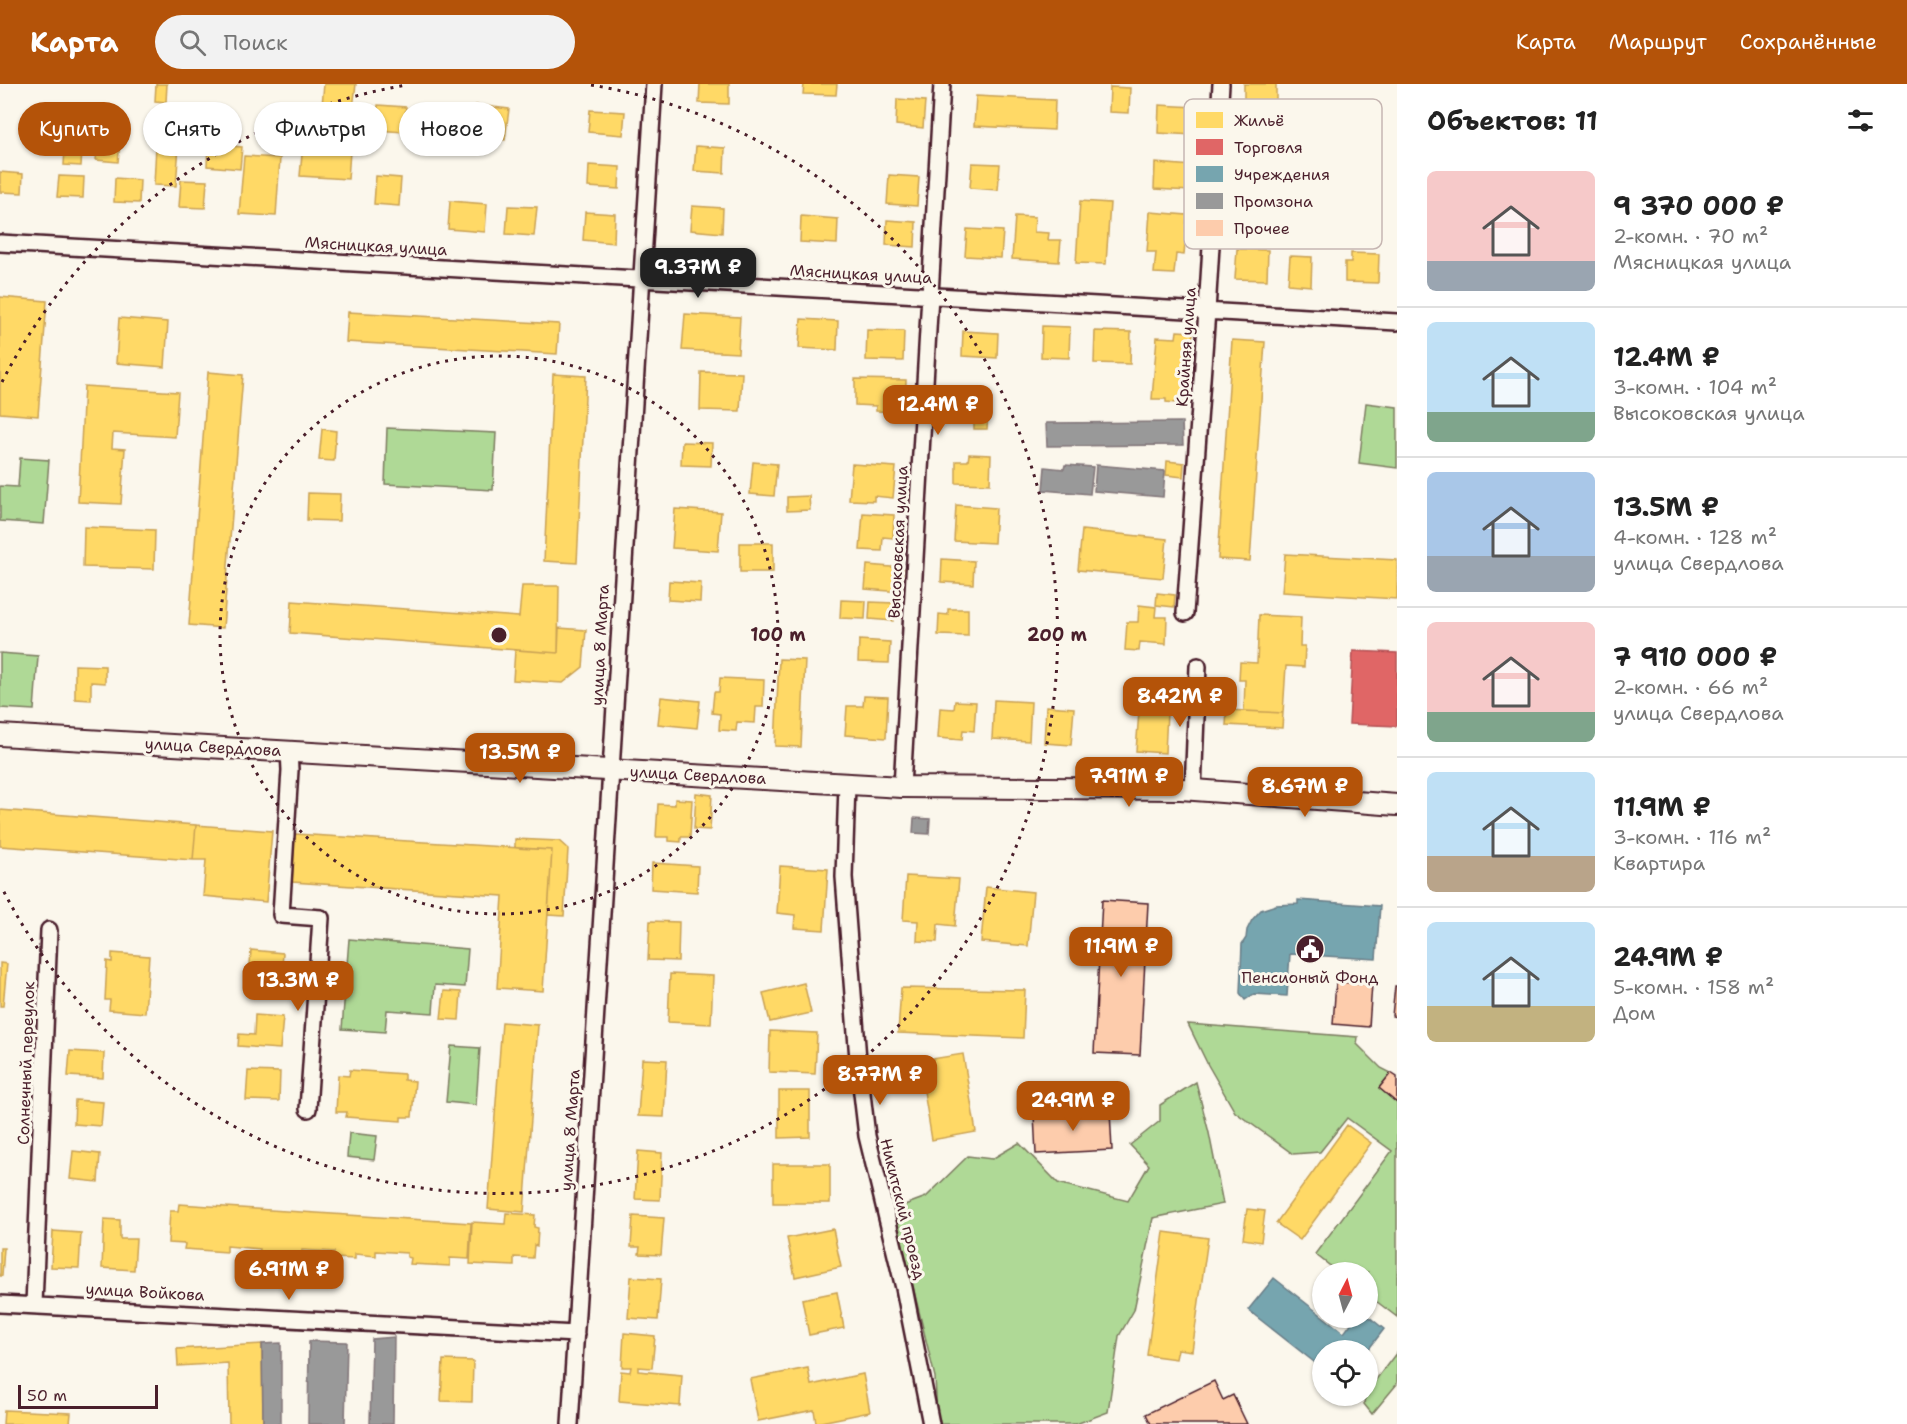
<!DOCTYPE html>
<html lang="ru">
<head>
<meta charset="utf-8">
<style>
  body { margin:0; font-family:"Shantell Sans",sans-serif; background:#f2f2f2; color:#222; height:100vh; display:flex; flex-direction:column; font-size:22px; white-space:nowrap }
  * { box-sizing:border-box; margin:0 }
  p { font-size:20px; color:#767676 }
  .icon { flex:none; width:33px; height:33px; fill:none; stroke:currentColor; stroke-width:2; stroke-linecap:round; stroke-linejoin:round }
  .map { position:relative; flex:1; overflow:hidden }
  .side { display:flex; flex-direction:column; background:#fff; width:510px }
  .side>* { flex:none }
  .banner { position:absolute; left:18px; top:18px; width:570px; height:54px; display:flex; gap:12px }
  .needle { width:39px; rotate:6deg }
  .fabs { position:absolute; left:1312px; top:1178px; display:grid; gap:12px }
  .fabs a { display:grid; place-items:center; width:66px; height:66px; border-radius:50%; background:#fff; box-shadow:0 2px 4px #0004; font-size:30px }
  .scale { position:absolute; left:18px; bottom:15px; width:140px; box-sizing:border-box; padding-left:6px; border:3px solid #4a1f2b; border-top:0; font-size:16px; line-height:21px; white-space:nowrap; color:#4a1f2b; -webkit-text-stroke:4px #fbf7ec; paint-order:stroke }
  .price { position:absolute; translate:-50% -51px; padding:0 14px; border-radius:12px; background:#b45309; color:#fff; font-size:20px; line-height:39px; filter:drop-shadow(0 2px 3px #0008) }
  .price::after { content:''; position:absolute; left:50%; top:36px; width:18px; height:14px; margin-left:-9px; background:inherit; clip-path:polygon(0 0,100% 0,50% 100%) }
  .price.current { background:#222; color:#fff }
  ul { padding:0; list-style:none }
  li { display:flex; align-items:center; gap:18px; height:150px; padding:0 30px }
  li+li { border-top:2px solid #e0e0e0 }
  li span { display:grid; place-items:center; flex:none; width:168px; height:120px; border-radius:9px; color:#555 }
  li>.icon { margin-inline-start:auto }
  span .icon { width:72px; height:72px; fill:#fffc; stroke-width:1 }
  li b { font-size:26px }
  h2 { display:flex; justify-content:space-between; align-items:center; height:72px; padding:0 30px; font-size:26px }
  .pill { padding:0 21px; border-radius:27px; background:#fff; box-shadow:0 2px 4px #0004; font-size:21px; line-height:54px }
  .pill.current { background:#b45309; color:#fff }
  header { display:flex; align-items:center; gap:36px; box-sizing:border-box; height:84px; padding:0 30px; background:#b45309; color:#fff }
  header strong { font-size:28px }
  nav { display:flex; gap:33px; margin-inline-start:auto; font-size:21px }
  .search { width:420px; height:54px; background:#f2f2f2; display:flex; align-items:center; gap:15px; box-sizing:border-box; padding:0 21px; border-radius:33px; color:#767676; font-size:22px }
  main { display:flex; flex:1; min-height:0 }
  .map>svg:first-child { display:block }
</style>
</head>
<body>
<header>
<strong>Карта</strong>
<div class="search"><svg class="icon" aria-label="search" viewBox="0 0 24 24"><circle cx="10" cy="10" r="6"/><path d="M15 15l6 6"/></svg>Поиск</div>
<nav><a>Карта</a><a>Маршрут</a><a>Сохранённые</a></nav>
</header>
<main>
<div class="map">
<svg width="1397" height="1340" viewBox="0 0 1397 1340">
  <rect width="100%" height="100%" fill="#fbf7ec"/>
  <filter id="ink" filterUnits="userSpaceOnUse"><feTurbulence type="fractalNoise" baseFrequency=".0167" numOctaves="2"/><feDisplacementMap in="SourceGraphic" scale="12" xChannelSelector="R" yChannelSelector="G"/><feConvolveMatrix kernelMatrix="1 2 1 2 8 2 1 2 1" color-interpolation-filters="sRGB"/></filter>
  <g filter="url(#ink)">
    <!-- green -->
    <path fill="#afd996" stroke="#7c7c60" stroke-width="1.5" d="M1366,319L1397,323V384L1359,379Z
      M387,344L496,349L493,406L385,400Z
      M20,374L49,376L44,440L0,437V402L18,403Z
      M0,569L38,572L34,626L0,624Z
      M349,855L468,865L465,903L435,901L433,929L387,926L385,948L342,945Z
      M1188,940L1358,953L1357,960L1381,984L1391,989L1379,1004L1397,1019V1233L1368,1211V1188H1338L1315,1170L1392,1067L1347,1034L1320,1068L1293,1070L1235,1028L1208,981Z
      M451,962L480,964L476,1021L446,1018Z
      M1196,998L1209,1049L1223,1120L1153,1134L1134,1226L1119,1252L1108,1328L1076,1340H940L937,1332L935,1293L894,1125L926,1113L968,1072L992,1075L1019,1059L1058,1099L1128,1117L1149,1081L1130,1061L1160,1037V1021Z
      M349,1049L377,1052L374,1076L347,1073Z
      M1397,1268V1300L1372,1330L1364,1320L1365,1311H1368V1306Z"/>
    <!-- homes -->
    <path fill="#ffd966" stroke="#c9a154" stroke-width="1.5" d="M156,0H167L166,18L155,17Z
      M324,0H356L353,24L322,21Z
      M700,0H729V20L699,19Z
      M804,0H837L836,11L803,10Z
      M1244,0H1276V18L1244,17Z
      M1110,3L1130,4L1129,29L1109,28Z
      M976,12L1055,16L1054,46L974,42Z
      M897,15L925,17L923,44L896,41Z
      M378,21L406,23L404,48L376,46Z
      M476,21L509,25L505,56L473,52Z
      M1159,21L1195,23L1194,51L1158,49Z
      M590,26L625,28L623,51L588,48Z
      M305,37L352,40L348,95L300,92Z
      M100,38L122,40L118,78L96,76Z
      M208,60L242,63L240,85L207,82Z
      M156,61L179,62L176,102L154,101Z
      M696,62L725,64L724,89L694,87Z
      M65,65L82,67L81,82L64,81Z
      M244,72L280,74L276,132L239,130Z
      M972,79L1000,80L998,106L970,104Z
      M1155,79L1193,82L1191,107L1154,105Z
      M589,81L620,83L619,105L588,103Z
      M0,88L23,90L22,109L0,108Z
      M889,91L919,93L917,122L887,120Z
      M59,92L84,93L83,114L57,113Z
      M376,92L401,94L399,122L374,120Z
      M115,94L140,96L139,119L114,118Z
      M181,96L207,97L205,124L179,123Z
      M450,117L487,120L485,148L448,145Z
      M1080,117L1110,119L1106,180L1076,179Z
      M508,122L537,123L534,152L506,150Z
      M692,122L723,124L722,149L690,146Z
      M585,128L615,130L614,159L583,156Z
      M1150,128L1187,131L1184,171L1176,170L1174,190L1154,189L1156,168H1147Z
      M801,132L838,135L837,160L800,158Z
      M1015,132L1035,133L1034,148L1049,149L1048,156H1061L1059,178L1012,175Z
      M887,136L916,138L915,163L886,161Z
      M967,145L1003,147L1001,174L965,172Z
      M1237,165L1268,166L1267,196L1235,195Z
      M1351,169L1379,170L1378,199L1345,198V178H1351Z
      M1290,172L1312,173L1311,202L1288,200Z
      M0,213L47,217L38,332L0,329Z
      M348,228L559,240L557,270L346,258Z
      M685,230L740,233L738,269L682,266Z
      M119,234L168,238L165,283L116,279Z
      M801,235L838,237L837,266L799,264Z
      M1042,242L1070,243L1069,274L1041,273Z
      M867,246L904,247L903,277L866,276Z
      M963,247L998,249L997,274L962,272Z
      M1095,247L1131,248L1130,280L1094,279Z
      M1177,247L1193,248L1187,320L1166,318V315H1152L1157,253L1176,254Z
      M1232,256L1265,258L1250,477L1218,475Z
      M208,288L243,291L223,544L189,541Z
      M701,288L742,289L740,327L700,326Z
      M553,290L586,292L577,479L544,477Z
      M855,295L906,296L905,328L876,327V322L855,321Z
      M84,302L178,308L175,353L113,349L112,364L125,365L121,420L78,418Z
      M962,310L989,311L987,345H974V338L966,337L967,330H961Z
      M322,345L336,347L334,377L319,376Z
      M682,358L712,359L711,382L681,381Z
      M969,370L991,371L990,400L956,399V377H968Z
      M1167,377L1184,379L1183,393L1166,391Z
      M753,378L777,380L774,412L750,410Z
      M852,380L896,383L893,414L874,412V417L849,416Z
      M308,409L340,410L339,437L307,436Z
      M809,412L810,426L787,427V413Z
      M956,421L996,424L994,459L954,457Z
      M675,425L721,428L718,467L672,464Z
      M863,429L894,431L893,454L883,453L882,467L860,466Z
      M84,443L155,446L154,485L83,483Z
      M1082,446L1167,455L1163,494L1078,486Z
      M740,459H773V488H740Z
      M1285,470L1397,476V515L1282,508Z
      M942,475L974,477L973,500L941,498Z
      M867,481L903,484L901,508L865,505Z
      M669,497L701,499L700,518L668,516Z
      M522,502H559L558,569L290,549L292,517L519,533Z
      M1157,509L1175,511L1174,523L1156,521Z
      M841,516L866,517L865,535L840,534Z
      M870,518L894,519L893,537L869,535Z
      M1139,521L1156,523L1155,533H1167L1166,560L1140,558L1139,567L1125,566L1127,538H1138Z
      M948,525H968V552L938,551L939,530L948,531Z
      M1259,531L1301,533L1300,562H1305L1304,583L1286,582L1283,629L1244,627L1245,596H1239L1240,578L1257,579Z
      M559,544L586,546L583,583L563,599L513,596L515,566L558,569Z
      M859,556L890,558L889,579L858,578Z
      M779,575L805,576L801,663L775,662Z
      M75,581L105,582V599L91,598V616L75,615Z
      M720,594L764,596L763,623H756L755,639L737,638L736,647L719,646L720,630L712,629L714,608H719Z
      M864,612L888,613L886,654L845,651L847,622H863Z
      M661,613L700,617L697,644L658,640Z
      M994,616L1031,618L1029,657L992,655Z
      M955,617L976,618L974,647L963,646L962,656L938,654L940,624L954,625Z
      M1046,622L1074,624L1071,661L1044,659Z
      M1227,626L1283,629L1282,644L1226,641Z
      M1139,627L1167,629L1165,669L1136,667Z
      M696,709L712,711L710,746L694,745Z
      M675,715L692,716L690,753H681V758L669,757V753H656L658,720L675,721Z
      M0,726L196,741L193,776L0,762Z
      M196,741L272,747L266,818L203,812L206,776H193Z
      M295,750L552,766L543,907L497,904L503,812L292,798Z
      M515,755L559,757L568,765L564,832L548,831L552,766L515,764Z
      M652,779L698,782L697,808L651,805Z
      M780,782L828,785L824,846L794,844L795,831L777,829Z
      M906,792L959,795L955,842L938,840L937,858L917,857L918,837L903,836Z
      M986,803L1033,808L1028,862L981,858Z
      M650,837L679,838L678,877L648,876Z
      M251,866L283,869L281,898L249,895Z
      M112,869L149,872L145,929L109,926L110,916H105L107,877L112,878Z
      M0,879L7,880L3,922H0Z
      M670,890L713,892L711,940L668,938Z
      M804,899L811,929L770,938L763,909Z
      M901,904L1025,906L1023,954L898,949Z
      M444,907L461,908L459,936L441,935Z
      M255,931L283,933L280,965L238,962L239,950L254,951Z
      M502,938L538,941L524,1128L488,1125Z
      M770,947L817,949L815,990L769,988Z
      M70,967L104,969L103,994L68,992Z
      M963,970L976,1048L932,1056L919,977Z
      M642,975L667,976L664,1033L638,1032Z
      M350,986L404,990V996L415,997L412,1033H401V1037L346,1033L347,1028H336L338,991L349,992Z
      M248,987L280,988L279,1017L246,1016Z
      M779,1007H810V1053L779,1054Z
      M75,1016L103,1018L101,1042L74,1040Z
      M1347,1041L1371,1059L1300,1156L1276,1139Z
      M73,1067L100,1070L98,1098L70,1095Z
      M638,1067L662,1069L660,1116L635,1115Z
      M773,1080H830V1119H773Z
      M179,1120L471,1139L469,1175L450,1174V1182L410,1180L411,1174L407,1173V1169L376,1167V1172L355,1170V1175L334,1174V1168L302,1166L301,1174L259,1171L260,1165L227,1162V1168L184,1165L185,1160L168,1159L170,1127H178Z
      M1247,1125L1265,1127L1261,1158L1243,1155Z
      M506,1129L535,1131L534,1143L538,1144L537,1162L534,1161L533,1174L514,1173V1182L470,1180L472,1138L505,1140Z
      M633,1132L664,1134L661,1171L639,1170L640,1163H631Z
      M104,1135L120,1136V1155H136L134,1186L102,1184Z
      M833,1145L841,1183L795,1193L787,1154Z
      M53,1147L81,1149L79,1184L51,1183Z
      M1164,1148L1208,1154L1192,1267L1178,1265L1176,1275L1147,1271Z
      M0,1164H4L2,1192H0Z
      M631,1193L661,1195L658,1236L628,1234Z
      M837,1208L844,1244L809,1251L802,1215Z
      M624,1249L655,1252L652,1284L638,1283V1287L682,1291L680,1322L619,1317L621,1287L630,1288L631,1283H622Z
      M262,1260L263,1340H229L228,1279L178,1282L177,1265Z
      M443,1276L473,1277L472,1318L441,1317Z
      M808,1284L811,1301L863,1290L870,1328L816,1339L814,1326L758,1337L750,1295Z
      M4,1326L71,1329L70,1340H3Z"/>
    <!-- shops -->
    <path fill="#e06666" stroke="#b35154" stroke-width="1.5" d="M1353,567L1397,569V642L1349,640Z"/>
    <!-- public -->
    <path fill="#76a5af" stroke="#697d87" stroke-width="1.5" d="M1298,816L1380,822L1376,875L1290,870L1287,912L1254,910L1245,916L1240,909L1242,860L1246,854L1247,846L1252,836L1261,826L1276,821L1298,820Z
      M1274,1194L1344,1249L1356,1233L1368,1232L1384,1245L1368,1266H1323V1285L1248,1226Z"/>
    <!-- industry -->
    <path fill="#999" stroke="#817478" stroke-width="1.5" d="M1182,338L1183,361L1047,362L1046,339Z
      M1065,381L1093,383L1090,410L1043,406L1045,383L1064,385Z
      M1096,381L1165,387L1163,413L1094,407Z
      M914,734L930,735L929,750L913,749Z
      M394,1253L393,1340H370L372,1255Z
      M309,1257L347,1258L345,1340H308Z
      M281,1259V1340H263L262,1260Z"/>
    <!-- building -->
    <path fill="#fdccac" stroke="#4a1f2b" stroke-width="1.5" d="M1102,816L1148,819L1140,971L1094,969Z
      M1336,898L1372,900L1369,943L1333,940Z
      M1395,902H1397V933L1392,932Z
      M1391,989L1397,993V1019L1379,1004Z
      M1110,1027L1112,1066L1036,1070L1034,1031Z
      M1214,1297L1223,1316L1233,1311L1247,1340H1151L1146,1330Z"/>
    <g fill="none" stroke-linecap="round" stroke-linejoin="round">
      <!-- minor casing -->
      <g stroke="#4a1f2b" stroke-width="20">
        <path id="minor" d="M0,159L1397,238
          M1185,529L1207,227L1221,0
          M289,667L290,686L281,831L321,834L308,1025
          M847,700L844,793L858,975L867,1052L904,1204L931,1340
          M902,703L942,0
          M1193,707L1198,582
          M0,1220L576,1250
          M34,1221L49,846
          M570,1340L654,0"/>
      </g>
      <!-- tertiary casing -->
      <g stroke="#4a1f2b" stroke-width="24">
        <path id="tertiary" d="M0,651L902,703L1181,705L1397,721"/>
      </g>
      <!-- minor -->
      <use href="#minor" stroke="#fbf7ec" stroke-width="15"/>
      <!-- tertiary -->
      <use href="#tertiary" stroke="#fbf7ec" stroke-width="20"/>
    </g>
  </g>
  <!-- distance rings -->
  <g fill="none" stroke="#4a1f2b" stroke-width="3" stroke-dasharray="3 6">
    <circle cx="499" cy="551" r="279"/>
    <path d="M2 298A558 558 0 0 1 407 1M591 1A558 558 0 1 1 2 804"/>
  </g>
  <!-- icons -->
  <defs>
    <g id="civic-disc" transform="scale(1.5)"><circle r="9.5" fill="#4a1f2b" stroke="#fbf7ec"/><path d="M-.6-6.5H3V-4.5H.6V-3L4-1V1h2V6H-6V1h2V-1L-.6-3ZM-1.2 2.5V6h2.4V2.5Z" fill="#fff"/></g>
  </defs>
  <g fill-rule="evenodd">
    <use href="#civic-disc" x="1310" y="865"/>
  </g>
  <g text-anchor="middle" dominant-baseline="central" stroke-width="6" stroke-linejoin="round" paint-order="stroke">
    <!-- street labels -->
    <g font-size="16" fill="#4a1f2b" stroke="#fbf7ec">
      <text transform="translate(376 162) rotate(3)">Мясницкая улица</text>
      <text transform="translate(861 190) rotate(3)">Мясницкая улица</text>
      <text transform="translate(1186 263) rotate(-86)">Крайняя улица</text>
      <text transform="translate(898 458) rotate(-87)">Высоковская улица</text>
      <text transform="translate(600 561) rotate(-87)">улица 8 Марта</text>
      <text transform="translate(213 663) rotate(3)">улица Свердлова</text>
      <text transform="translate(698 691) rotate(3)">улица Свердлова</text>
      <text transform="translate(26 979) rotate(-88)">Солнечный переулок</text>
      <text transform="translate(570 1046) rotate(-86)">улица 8 Марта</text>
      <text transform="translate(903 1125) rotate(76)">Никитский проезд</text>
      <text transform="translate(145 1208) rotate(3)">улица Войкова</text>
    </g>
    <!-- poi labels -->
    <g font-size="16" fill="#4a1f2b" stroke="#fbf7ec">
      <text x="1310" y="893">Пенсионый Фонд</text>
    </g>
  </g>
  <!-- legend -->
  <rect x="1184" y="15" width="198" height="150" rx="9" fill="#fbf7ec" stroke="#c6b6b2" stroke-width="1.5"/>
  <rect x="1196" y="28" width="27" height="16" fill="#ffd966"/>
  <rect x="1196" y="55" width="27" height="16" fill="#e06666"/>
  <rect x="1196" y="82" width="27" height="16" fill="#76a5af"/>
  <rect x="1196" y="109" width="27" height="16" fill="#999"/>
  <rect x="1196" y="136" width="27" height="16" fill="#fdccac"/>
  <g font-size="16" fill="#4a1f2b">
    <text x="1234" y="42">Жильё</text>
    <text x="1234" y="69">Торговля</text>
    <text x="1234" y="96">Учреждения</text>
    <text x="1234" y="123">Промзона</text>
    <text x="1234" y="150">Прочее</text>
  </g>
  <circle cx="499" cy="551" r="9" fill="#4a1f2b" stroke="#fbf7ec" stroke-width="3"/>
  <g font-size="18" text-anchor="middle" font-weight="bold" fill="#4a1f2b" stroke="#fbf7ec" stroke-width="6" stroke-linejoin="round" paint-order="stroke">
    <text x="778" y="557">100 m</text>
    <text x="1057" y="557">200 m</text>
  </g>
</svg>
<div class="fabs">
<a><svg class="needle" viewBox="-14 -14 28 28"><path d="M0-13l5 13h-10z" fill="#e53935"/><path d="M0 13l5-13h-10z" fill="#767676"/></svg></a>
<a><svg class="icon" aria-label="locate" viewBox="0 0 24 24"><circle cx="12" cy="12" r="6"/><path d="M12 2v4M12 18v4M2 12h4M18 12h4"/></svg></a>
</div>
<div class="scale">50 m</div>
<b class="price current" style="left:698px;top:215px">9.37M ₽</b>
<b class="price" style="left:938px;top:352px">12.4M ₽</b>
<b class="price" style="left:1180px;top:644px">8.42M ₽</b>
<b class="price" style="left:520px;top:700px">13.5M ₽</b>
<b class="price" style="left:1129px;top:724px">7.91M ₽</b>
<b class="price" style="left:1305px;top:734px">8.67M ₽</b>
<b class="price" style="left:1121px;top:894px">11.9M ₽</b>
<b class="price" style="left:298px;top:928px">13.3M ₽</b>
<b class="price" style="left:880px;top:1022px">8.77M ₽</b>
<b class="price" style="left:1073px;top:1048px">24.9M ₽</b>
<b class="price" style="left:289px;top:1217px">6.91M ₽</b>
<div class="banner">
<a class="pill current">Купить</a>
<a class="pill">Снять</a>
<a class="pill">Фильтры</a>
<a class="pill">Новое</a>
</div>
</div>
<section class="side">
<h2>Объектов: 11<svg class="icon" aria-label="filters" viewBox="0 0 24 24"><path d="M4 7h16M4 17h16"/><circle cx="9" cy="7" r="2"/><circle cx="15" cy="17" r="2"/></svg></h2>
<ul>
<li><span style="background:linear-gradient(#f6c9c9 75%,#9aa5b1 0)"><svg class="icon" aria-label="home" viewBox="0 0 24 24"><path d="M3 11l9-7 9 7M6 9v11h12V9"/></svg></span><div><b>9 370 000 ₽</b><p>2-комн. · 70 m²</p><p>Мясницкая улица</p></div></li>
<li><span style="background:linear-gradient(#bfe0f5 75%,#7fa58c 0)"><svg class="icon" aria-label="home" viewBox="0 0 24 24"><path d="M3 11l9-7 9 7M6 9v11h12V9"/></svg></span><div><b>12.4M ₽</b><p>3-комн. · 104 m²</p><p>Высоковская улица</p></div></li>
<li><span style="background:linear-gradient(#a9c7e8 70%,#9aa5b1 0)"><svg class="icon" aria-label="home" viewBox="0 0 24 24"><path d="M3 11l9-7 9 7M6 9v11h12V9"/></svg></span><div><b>13.5M ₽</b><p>4-комн. · 128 m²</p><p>улица Свердлова</p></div></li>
<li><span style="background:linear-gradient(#f6c9c9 75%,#7fa58c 0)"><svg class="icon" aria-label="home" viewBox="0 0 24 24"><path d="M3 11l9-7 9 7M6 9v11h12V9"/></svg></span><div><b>7 910 000 ₽</b><p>2-комн. · 66 m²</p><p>улица Свердлова</p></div></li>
<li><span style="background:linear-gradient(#bfe0f5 70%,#b9a48a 0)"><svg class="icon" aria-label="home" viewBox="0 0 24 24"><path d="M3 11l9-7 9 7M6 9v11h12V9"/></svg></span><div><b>11.9M ₽</b><p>3-комн. · 116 m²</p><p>Квартира</p></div></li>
<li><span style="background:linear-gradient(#bfe0f5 70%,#c2b280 0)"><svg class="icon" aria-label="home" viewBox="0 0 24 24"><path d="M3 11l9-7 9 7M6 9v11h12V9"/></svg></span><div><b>24.9M ₽</b><p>5-комн. · 158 m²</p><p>Дом</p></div></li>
</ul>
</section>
</main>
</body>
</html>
